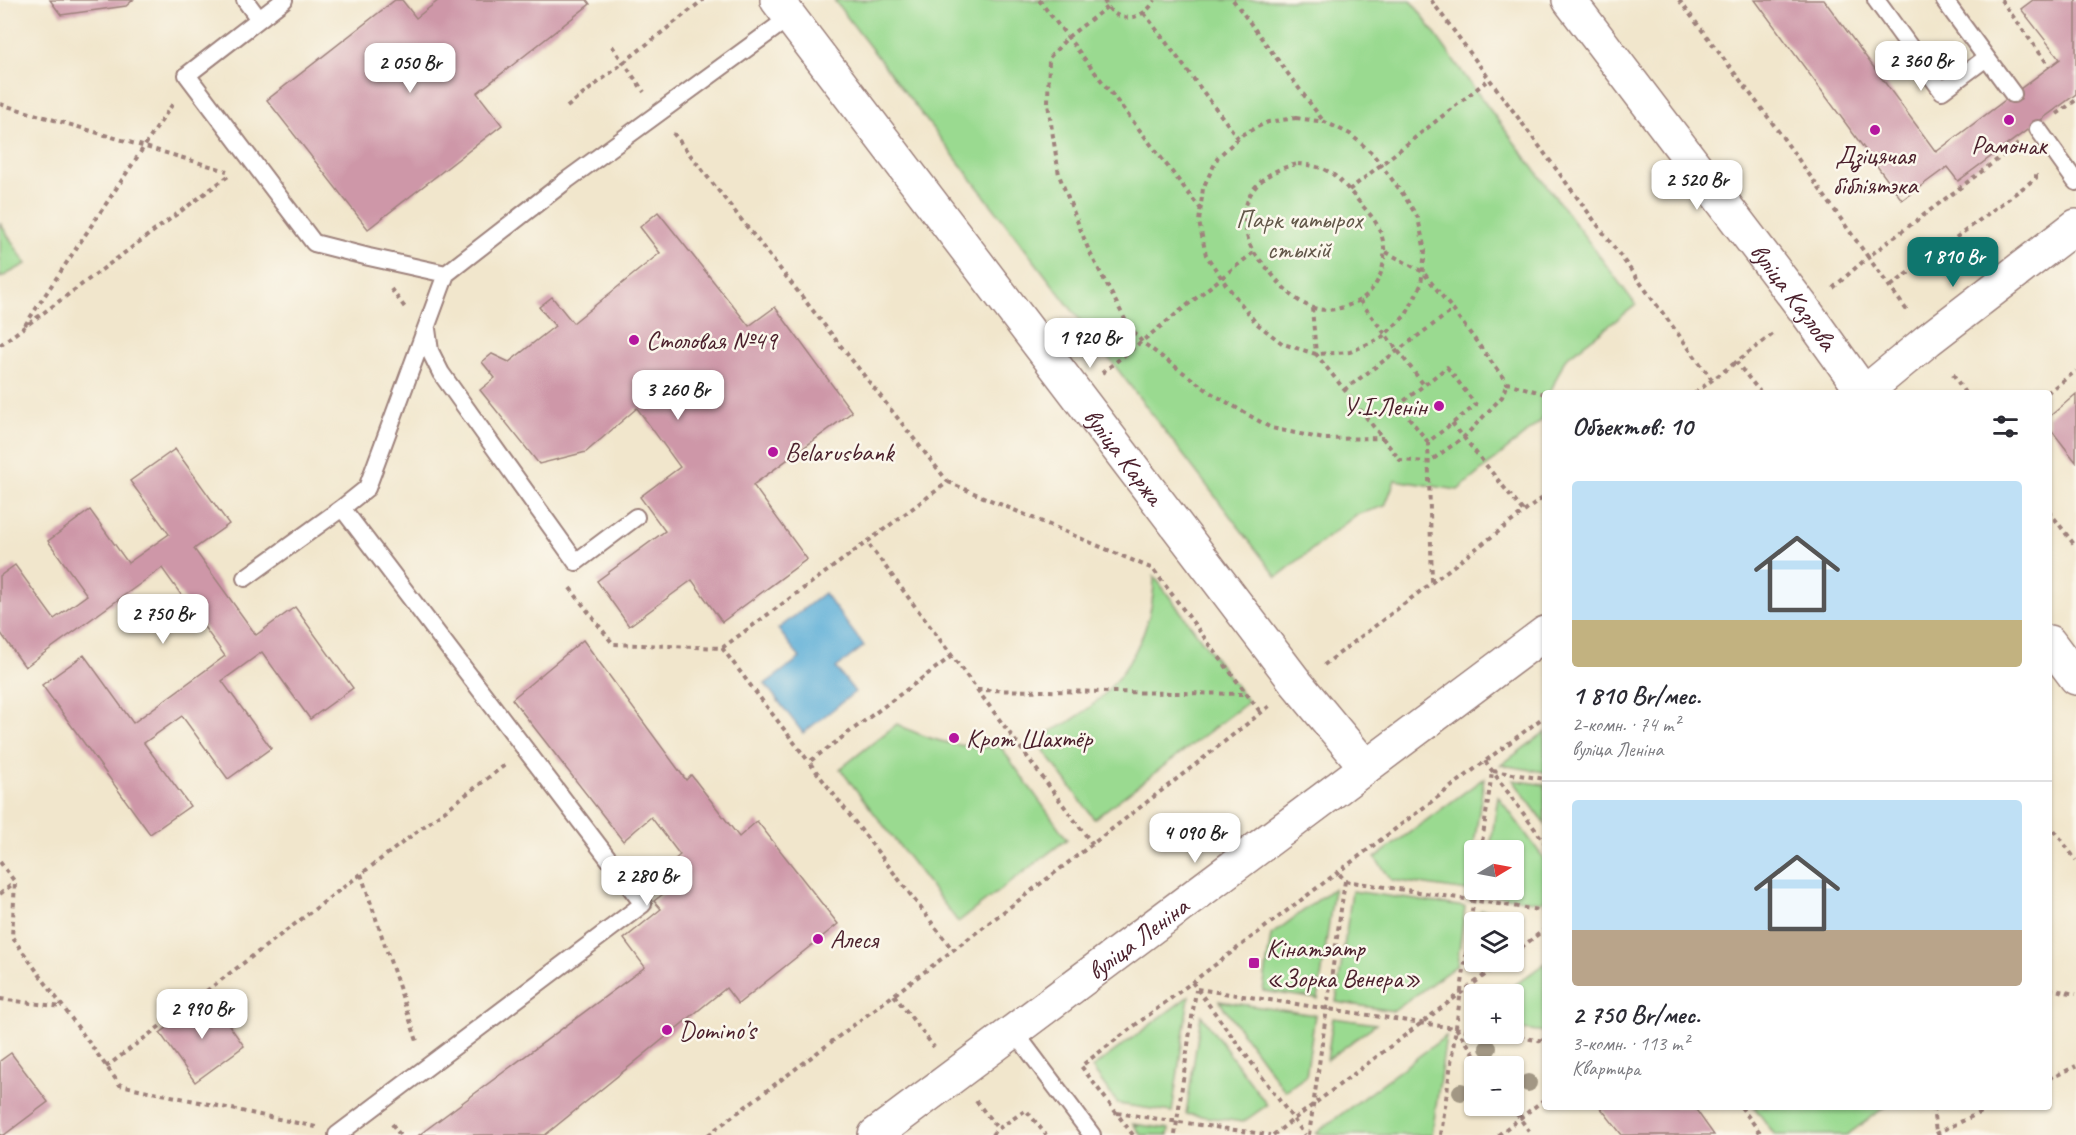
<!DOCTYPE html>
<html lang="ru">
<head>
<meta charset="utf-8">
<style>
  body { margin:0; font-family:Caveat,sans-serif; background:#f7f7f7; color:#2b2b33; height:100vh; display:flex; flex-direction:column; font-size:22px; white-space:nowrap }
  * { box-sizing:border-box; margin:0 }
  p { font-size:20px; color:#7c7c81 }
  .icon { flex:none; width:33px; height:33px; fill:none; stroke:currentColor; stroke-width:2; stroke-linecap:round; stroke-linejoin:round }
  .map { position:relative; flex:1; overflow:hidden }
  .sheet { position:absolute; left:1542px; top:390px; width:510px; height:720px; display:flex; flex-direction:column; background:#fff; border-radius:6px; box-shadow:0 2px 4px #0004 }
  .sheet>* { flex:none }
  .needle { width:39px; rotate:80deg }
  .buttons { position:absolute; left:1464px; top:840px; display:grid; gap:12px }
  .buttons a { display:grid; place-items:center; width:60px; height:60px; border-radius:6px; background:#fff; box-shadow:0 2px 4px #0004; font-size:30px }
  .price { position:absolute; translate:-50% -51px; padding:0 14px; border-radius:12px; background:#fff; color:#222; font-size:20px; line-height:39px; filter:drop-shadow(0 2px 3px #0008) }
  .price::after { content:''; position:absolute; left:50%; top:36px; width:18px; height:14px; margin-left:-9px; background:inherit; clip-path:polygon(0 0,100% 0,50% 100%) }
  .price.on { background:#0f766e; color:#fff }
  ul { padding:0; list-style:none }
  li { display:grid; align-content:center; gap:12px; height:318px; padding:0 30px }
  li+li { border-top:2px solid #e1e1e2 }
  li span { display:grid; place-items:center; height:186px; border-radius:6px; color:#555 }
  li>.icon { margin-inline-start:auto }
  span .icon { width:108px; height:108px; fill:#fffc; stroke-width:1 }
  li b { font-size:26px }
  h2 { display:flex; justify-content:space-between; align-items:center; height:72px; padding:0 30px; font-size:26px }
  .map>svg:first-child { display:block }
</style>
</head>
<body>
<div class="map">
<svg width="2076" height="1135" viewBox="0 0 2076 1135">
  <rect width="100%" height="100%" fill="#fbf7ec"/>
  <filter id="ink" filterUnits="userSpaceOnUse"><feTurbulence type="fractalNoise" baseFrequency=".0167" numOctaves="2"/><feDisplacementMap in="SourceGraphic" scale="12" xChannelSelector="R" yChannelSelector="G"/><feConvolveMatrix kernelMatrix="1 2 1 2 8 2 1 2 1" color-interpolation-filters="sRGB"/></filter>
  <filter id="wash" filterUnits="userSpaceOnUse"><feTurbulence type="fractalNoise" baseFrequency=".008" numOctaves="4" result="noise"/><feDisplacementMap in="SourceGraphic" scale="24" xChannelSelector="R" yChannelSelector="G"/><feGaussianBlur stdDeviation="1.35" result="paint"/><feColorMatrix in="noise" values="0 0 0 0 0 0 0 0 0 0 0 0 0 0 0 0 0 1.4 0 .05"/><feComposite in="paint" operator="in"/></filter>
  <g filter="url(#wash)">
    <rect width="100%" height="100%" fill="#f1e6cc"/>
    <!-- green -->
    <path fill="#9ada90" stroke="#727c5e" stroke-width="1.5" d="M834,0H1411L1470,83L1636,305L1565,359L1550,393H1545V410L1542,420L1458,490L1395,480L1385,506L1356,515L1277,577Z
      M0,223L26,264L0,278Z
      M1154,576L1248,702L1094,819L1034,737C1102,718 1155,646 1154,576Z
      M897,724C930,741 963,750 1000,746L1067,839L958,922L840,769Z
      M1545,732V772L1501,765Z
      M1484,778L1467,891L1392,880L1375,858Z
      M1513,780L1545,785V824Z
      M1498,796L1545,860V899L1541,902L1484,894V890H1514V850H1490Z
      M1334,888L1318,999L1263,991L1271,935Z
      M1352,891L1465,907L1457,965L1394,1011L1336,1002Z
      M1481,910L1522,916L1513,922H1479Z
      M1545,963V1032L1514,1028V994H1503Z
      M1189,996L1172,1112L1118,1104L1092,1068Z
      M1219,1001L1315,1015L1306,1076L1285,1091Z
      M1201,1015L1267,1105L1243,1122L1186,1114Z
      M1333,1018L1376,1024L1327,1060Z
      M1446,1036L1432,1135H1331L1316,1133Z
      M1754,1107H1885L1847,1135H1775Z
      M1133,1124L1169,1129L1168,1135H1141Z"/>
    <!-- water -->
    <path fill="#5caed7" stroke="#536681" stroke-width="1.5" d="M824,593L864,646L836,668L855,692L803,733L765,684L800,658L778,629Z"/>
    <g id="blocks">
      <!-- building -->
      <path fill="#ce97a8" d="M50,0H133L126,6L61,15Z
        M395,0H402L416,18L439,0H587L590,4L477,93L502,125L368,229L267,100Z
        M1755,0H1824L1936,152L2060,59L2021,9L2033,0H2076V94L1958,181L1947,167L1902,200Z
        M658,212L749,326L775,307L852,412L753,485L807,559L722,622L692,580L629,626L597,581L665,531L640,497L680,467L637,408L586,452L539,464L480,390L495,378L482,362L492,354L509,362L555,326L539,307L552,297L573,323L660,253L640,227Z
        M2076,394V462L2049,427V417Z
        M175,449L229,524L194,549L256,635L295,607L353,688L310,719L262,652L222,681L271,748L228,779L182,716L144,743L190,806L150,834L42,685L84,655L133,723L225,656L162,568L25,667L0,632V576L15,565L54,619L87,595L48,541L90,510L128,563L169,534L130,481Z
        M583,640L686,780L691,775L739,837L757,821L838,924L738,1004L726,988L545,1135H419L645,967L624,939L661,909L654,901L672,887L660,872L680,855L651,817L623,841L512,699Z
        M209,997L244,1046L195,1082L160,1033Z
        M11,1053L48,1102L4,1135H0V1061Z
        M1600,1107H1694L1714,1135H1622Z"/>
    </g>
  </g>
  <g filter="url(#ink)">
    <use href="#blocks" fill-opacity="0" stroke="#9e827c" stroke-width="1.5"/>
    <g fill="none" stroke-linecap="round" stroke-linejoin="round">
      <!-- lane casing -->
      <g stroke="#9e827c" stroke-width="20">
        <path id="lane" d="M245,0L259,19
          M284,0L187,75L314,243L369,257L446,274
          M1876,0L1942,91L1986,58
          M1944,0L2013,94
          M2038,129L2076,182
          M427,329L430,351L441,373L576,562L636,517
          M342,508L367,488L446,274L567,180L790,17
          M245,578L342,508L643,904L337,1135
          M1014,1031L1092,1135"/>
      </g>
      <!-- secondary casing -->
      <g stroke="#9e827c" stroke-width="36">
        <g id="secondary">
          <path id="s1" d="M777,0L1297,684L1366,767"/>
          <path id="s2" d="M1569,0L1804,309L1864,393"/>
          <path d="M1864,393L1928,340L2076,226"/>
          <path d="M2049,642L2076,678"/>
          <path id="s3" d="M875,1135L1545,633"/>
        </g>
      </g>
      <!-- path -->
      <path stroke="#9e827c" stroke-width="4" stroke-dasharray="4.5 4.5" stroke-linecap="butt" d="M1039,0L1200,208
        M1104,0C1114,25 1143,22 1155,0
        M1233,0L1324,122
        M1431,0L1713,381
        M1679,0L1771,121L1868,257L2018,144
        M2001,0L2050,67
        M1107,7L1068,37L1049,58L1048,104L1059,175L1089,251L1127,323L1142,342L1211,393L1271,428L1324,439L1383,438
        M1144,13L1238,138
        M612,46L644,92
        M0,104L227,171
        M567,107L703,0
        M2057,114L2076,100
        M1296,118L1325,122L1350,134L1372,153L1403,194L1418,218L1425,251L1421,285L1406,315L1381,338L1350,352L1316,354L1283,344L1256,323L1225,283L1206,255L1199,222L1203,188L1218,157L1243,134L1268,122Z
        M673,133L948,482L867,542L1093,845
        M1298,164C1309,165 1319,166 1329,172C1339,177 1347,188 1355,197C1364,208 1377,220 1381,234C1390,259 1380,292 1354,303C1315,321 1294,301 1270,272C1263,263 1252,253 1249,242C1234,201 1258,171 1298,164Z
        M1349,190L1488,80
        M1386,252L1423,272L1453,310L1507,383L1545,394
        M1891,286L2036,178V171
        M1833,288L1868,257L1908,312
        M391,289L406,309
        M1360,301L1424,385
        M1312,308L1316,354L1400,460L1429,462L1464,437L1502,397L1507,383
        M25,325L174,102
        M0,345L231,174
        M1447,367L1476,405L1428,442L1399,405Z
        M1102,373L1254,252
        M1953,374L1965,393
        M1344,390L1453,310
        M1695,393L1736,362
        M1761,393L1736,362L1773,334
        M2047,393L2076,371
        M1452,423L1523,511
        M1428,442L1432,581
        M948,482L1153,569L1261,713
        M2049,511L2076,547
        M570,588L613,644L722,648L867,542
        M722,648L809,762
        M952,656L809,762L952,949
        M1324,665L1545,496
        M977,690L1246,694
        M1485,761L1545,843
        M1493,771L1545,779
        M2049,823L2076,860
        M1481,850L1492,772
        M0,862L15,882L12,937L120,1085L316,1127
        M361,874L418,1044
        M1345,881L1545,911
        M0,894L14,883
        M1514,953L1545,929
        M1192,982L1305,1135
        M1197,989L1474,1031
        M2049,989L2076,994
        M894,995L934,1047
        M0,999L62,1007
        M1456,1028L1483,1066
        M1493,1034L1545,1041
        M106,1067L505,765
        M2049,1079L2076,1066
        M976,1101L998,1129
        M1511,1106L1532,1135
        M1741,1107L1762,1135
        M1933,1107L1936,1133
        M1117,1113L1270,1135
        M392,1124L400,1135
        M1936,1134L1991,1107
        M708,1135C897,992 1087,851 1272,704
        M992,1135L995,1131L1026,1110L1046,1135
        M1133,1135L1081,1066L1545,716
        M1175,1135L1196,990
        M1273,1135L1502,962
        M1309,1135L1345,881L1338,872
        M1441,1135L1475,890
        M1498,1135L1545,1099"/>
      <!-- lane -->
      <use href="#lane" stroke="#fff" stroke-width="16"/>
      <!-- secondary -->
      <use href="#secondary" stroke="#fff" stroke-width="33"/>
    </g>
    <!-- trees -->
    <g fill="#a29784">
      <circle cx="1488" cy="1048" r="9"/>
      <circle cx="1528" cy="1083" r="9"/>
      <circle cx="1461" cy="1092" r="9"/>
    </g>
  </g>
  <!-- markers -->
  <g fill="#b5179e" stroke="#fbf7ec" stroke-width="2">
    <circle cx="2009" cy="120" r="6"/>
    <circle cx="1875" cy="130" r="6"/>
    <circle cx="634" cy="340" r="6"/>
    <circle cx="1439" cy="406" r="6"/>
    <circle cx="773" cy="452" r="6"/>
    <circle cx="954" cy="738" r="6"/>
    <circle cx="818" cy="939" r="6"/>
    <rect x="1248" y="957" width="12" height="12" rx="3"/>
    <circle cx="667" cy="1030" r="6"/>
  </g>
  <g text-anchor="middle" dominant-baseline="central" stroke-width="5" stroke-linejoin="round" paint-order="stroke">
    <!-- poi labels -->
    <g font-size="26" fill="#4a1f2b" stroke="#fbf7ec" text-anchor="start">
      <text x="2009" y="145" text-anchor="middle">Рамонак</text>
      <text x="1875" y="155" text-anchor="middle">Дзіцячая<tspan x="1875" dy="30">бібліятэка</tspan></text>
      <text x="646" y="340">Столовая №49</text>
      <text x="1427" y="406" text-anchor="end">У.І.Ленін</text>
      <text x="785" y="452">Belarusbank</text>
      <text x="966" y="738">Крот Шахтёр</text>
      <text x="830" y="939">Алеся</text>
      <text x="1266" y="948">Кінатэатр<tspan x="1266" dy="30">«Зорка Венера»</tspan></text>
      <text x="679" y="1030">Domino's</text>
    </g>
    <!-- park labels -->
    <g font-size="26" fill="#625749" stroke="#fbf7ec">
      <text x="1299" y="219">Парк чатырох<tspan x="1299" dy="30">стыхій</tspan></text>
    </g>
    <!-- street labels -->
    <g font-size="26" fill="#4a1f2b" stroke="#fbf7ec">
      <text stroke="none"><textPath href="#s2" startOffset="372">вуліца Казлова</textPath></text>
      <text stroke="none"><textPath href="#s1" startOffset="573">вуліца Каржа</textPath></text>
      <text stroke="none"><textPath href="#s3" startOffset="328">вуліца Леніна</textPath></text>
    </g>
  </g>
</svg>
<div class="buttons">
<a><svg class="needle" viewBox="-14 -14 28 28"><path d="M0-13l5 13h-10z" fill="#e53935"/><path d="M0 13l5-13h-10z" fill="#7c7c81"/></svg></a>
<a><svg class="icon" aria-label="layers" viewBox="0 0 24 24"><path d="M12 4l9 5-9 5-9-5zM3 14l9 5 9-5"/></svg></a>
<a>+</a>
<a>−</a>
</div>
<b class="price" style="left:1921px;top:92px">2 360 Br</b>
<b class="price" style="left:410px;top:94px">2 050 Br</b>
<b class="price" style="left:1697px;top:211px">2 520 Br</b>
<b class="price on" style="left:1953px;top:288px">1 810 Br</b>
<b class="price" style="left:1090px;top:369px">1 920 Br</b>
<b class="price" style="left:678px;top:421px">3 260 Br</b>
<b class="price" style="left:163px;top:645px">2 750 Br</b>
<b class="price" style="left:1195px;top:864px">4 090 Br</b>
<b class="price" style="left:647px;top:907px">2 280 Br</b>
<b class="price" style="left:202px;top:1040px">2 990 Br</b>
<section class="sheet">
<h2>Объектов: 10<svg class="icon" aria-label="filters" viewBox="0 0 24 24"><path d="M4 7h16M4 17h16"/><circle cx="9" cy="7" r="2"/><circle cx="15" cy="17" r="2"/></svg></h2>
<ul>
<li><span style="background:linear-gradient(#bfe0f5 75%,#c2b280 0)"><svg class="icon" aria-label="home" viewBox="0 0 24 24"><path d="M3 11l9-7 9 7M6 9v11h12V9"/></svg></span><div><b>1 810 Br/мес.</b><p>2-комн. · 74 m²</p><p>вуліца Леніна</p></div></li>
<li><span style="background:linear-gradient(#bfe0f5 70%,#b9a48a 0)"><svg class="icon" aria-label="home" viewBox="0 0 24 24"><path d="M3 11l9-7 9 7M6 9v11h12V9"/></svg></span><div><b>2 750 Br/мес.</b><p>3-комн. · 113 m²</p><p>Квартира</p></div></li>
</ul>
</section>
</div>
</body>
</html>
